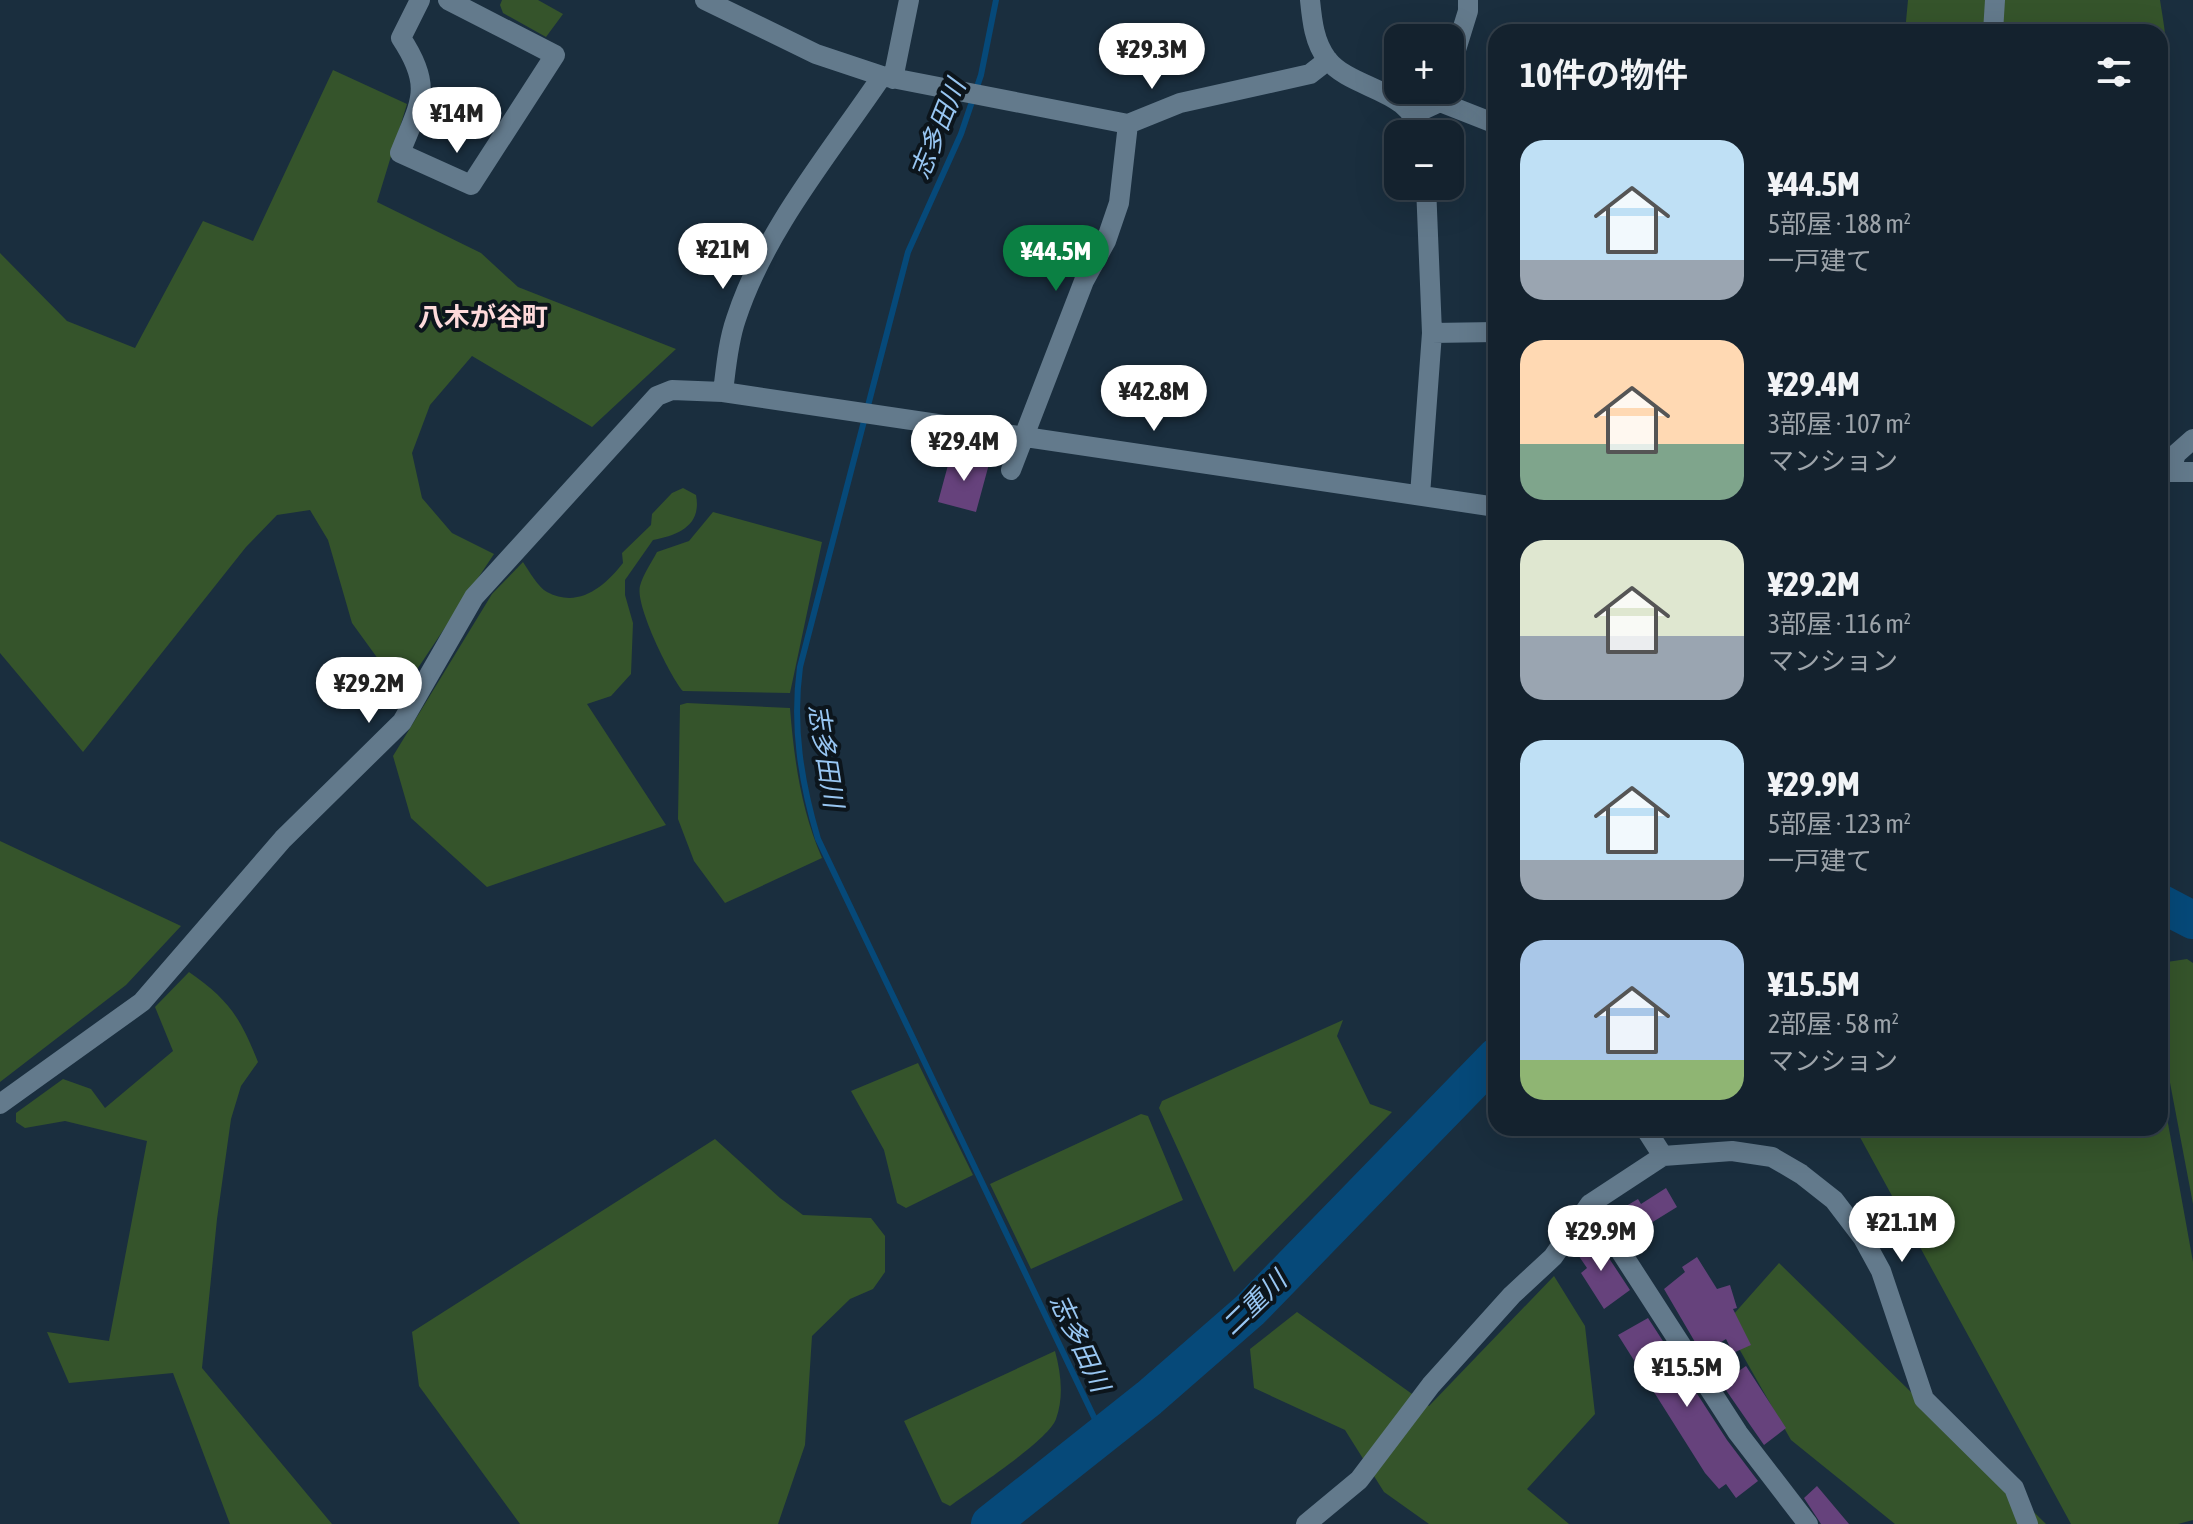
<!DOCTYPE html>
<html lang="ja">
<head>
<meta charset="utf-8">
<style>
  body { margin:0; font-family:"Asap Condensed","Noto Sans JP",sans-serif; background:#212f3a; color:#f1f3f6; height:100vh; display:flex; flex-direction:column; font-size:30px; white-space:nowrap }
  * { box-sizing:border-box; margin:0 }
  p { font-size:26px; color:#9da4aa }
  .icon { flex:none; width:44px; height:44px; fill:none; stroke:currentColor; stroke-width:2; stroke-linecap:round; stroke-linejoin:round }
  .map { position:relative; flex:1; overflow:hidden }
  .drawer { position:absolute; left:1488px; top:24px; width:680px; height:1112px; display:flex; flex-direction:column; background:#14222e; border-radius:24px; box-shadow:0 8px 32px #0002,0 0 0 2px #333f4a }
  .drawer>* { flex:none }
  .buttons { position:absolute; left:1384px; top:24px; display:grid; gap:16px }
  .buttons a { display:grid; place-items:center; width:80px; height:80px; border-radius:16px; background:#14222e; box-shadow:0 8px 32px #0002,0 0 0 2px #333f4a; font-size:40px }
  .price { position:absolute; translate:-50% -68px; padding:0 18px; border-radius:28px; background:#fff; color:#222; font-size:26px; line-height:52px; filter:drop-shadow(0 2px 4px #0008) }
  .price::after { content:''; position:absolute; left:50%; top:48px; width:24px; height:18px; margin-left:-12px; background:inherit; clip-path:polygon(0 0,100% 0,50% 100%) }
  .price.active { background:#0b8043; color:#fff }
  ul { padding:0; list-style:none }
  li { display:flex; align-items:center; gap:24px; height:200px; padding:0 32px }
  li span { display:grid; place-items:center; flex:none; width:224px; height:160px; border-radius:24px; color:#555 }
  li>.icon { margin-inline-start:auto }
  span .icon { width:96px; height:96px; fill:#fffc; stroke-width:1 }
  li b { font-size:34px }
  h2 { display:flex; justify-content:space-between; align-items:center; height:96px; padding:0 32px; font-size:34px }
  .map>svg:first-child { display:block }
</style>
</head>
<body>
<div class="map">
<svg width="2193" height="1524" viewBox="0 0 2193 1524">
  <rect width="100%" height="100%" fill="#1a2e3e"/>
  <!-- green -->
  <path fill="#35542b" d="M502,0H538L563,14L546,37L503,13L500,5Z
    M1908,0H2160C2165,32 2172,66 2160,97V32H1905Z
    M333,70L407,104L377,202L481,253L518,287L676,349L592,427L472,356L430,405L412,453L422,498L452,533L494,554L402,692L352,623L328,540L310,510L277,515L246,547L83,752L0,653V253L67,321L135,348L203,221L253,241Z
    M683,488L696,495C702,526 678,535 653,540L625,580V595L633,623L631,674L611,696L587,704L666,825L487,887L411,818L393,756L492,594L523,562C529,571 538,587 547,592C579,609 605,586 623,563L622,553L651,525L652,514L672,493Z
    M713,512L822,542L790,693L683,691C670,676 635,605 640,586C643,575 651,563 657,552L689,541Z
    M687,703L790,708C794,759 801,810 822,858L725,903L694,861L678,819L680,705Z
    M0,841L181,926L126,985L0,1082Z
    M2187,959L2193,963V1204L2160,1030V963Z
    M189,972C229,1000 240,1017 258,1062L241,1086L231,1119L217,1219L202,1368L332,1524H230L173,1373L69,1383L47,1332L109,1341L147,1141L65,1121L25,1128L16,1122V1113L63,1079L91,1089L105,1108L173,1051L155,1007Z
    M1343,1020L1337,1036L1370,1104L1392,1112L1234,1272L1159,1108L1162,1101Z
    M918,1063L973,1175L906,1208L897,1203L884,1150L851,1091Z
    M2160,1079L2193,1262V1520L2178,1524H2071L1855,1128H2160Z
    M1141,1114L1148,1116L1183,1200L1031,1269L990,1184Z
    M715,1139L780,1198L803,1215L871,1218L885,1236V1272L873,1289L850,1299L812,1336L805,1445L778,1524H520L419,1386L412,1332Z
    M1779,1263L2046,1524H1895L1791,1440L1725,1324Z
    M1554,1276L1585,1326L1595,1414L1527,1489L1569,1524H1429L1384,1492L1345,1430L1254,1388L1250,1349L1297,1312L1429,1406Z
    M1055,1351C1061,1373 1064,1397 1056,1419C1049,1440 972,1490 950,1506L942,1502L904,1421Z"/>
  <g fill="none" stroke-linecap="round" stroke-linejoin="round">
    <!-- stream -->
    <path stroke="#064979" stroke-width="6" d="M996,0L981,75L961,134L908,252L800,667C792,726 801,782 818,839L1103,1436"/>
    <!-- river -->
    <path stroke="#064979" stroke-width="38" d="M2160,903L2193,920
      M990,1524L1149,1398L1250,1310L1496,1057"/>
  </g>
  <!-- building -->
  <path fill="#66427c" d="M951,454L989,464L976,512L938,502Z
    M1666,1188L1677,1207L1630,1236L1616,1212L1638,1199L1641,1204Z
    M1593,1234L1630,1290L1604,1309L1581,1273L1587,1268L1574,1249Z
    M1697,1257L1717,1289L1730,1285L1737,1308L1733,1309L1751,1345L1733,1353L1726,1339L1702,1354L1664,1289L1685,1272L1682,1267Z
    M1648,1318L1727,1440L1758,1481L1736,1498L1726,1484L1719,1489L1705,1473L1618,1335Z
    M1746,1366L1786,1428L1764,1445L1721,1383Z
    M1817,1486L1849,1524H1821L1804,1498Z"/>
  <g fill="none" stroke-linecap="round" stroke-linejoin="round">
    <!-- minor -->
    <path stroke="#637a8c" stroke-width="20" d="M420,0L401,38C434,88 420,102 400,153L471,185L555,55L448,0
      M705,0L816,54L882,76L1128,124L1180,103L1310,74L1328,60
      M1310,0C1312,20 1314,42 1327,59C1352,91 1413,88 1419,134
      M1993,32L1995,0
      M1450,69L1468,11V0
      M882,76C830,153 765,230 736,319C728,342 726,368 723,392L1496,507
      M893,79L909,0
      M1414,114L1440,102L1496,124
      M1432,333L1496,332
      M1011,470L1084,281L1106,241L1119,203L1128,124
      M2160,472H2193
      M2170,472L2176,454L2193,439
      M1420,495L1432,333L1426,186
      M0,1104L142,1002L283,839L402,722L474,597L657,396L672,390L723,392
      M1645,1128L1663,1156
      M1590,1204L1738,1433L1808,1524
      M1306,1524L1359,1480L1431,1385L1512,1295L1553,1257L1590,1204L1663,1156L1732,1151L1772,1157L1801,1174L1834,1200L1863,1238L1881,1271L1924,1399L2014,1488L2028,1524"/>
  </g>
  <g text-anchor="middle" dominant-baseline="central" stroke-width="8" stroke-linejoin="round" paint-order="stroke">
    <!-- water labels -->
    <g font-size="26" font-style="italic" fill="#98c6f2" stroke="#0c151c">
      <text transform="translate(938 129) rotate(-68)">志多田川</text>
      <text transform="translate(826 756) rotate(81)">志多田川</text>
      <text transform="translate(1254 1303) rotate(-44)">二重川</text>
      <text transform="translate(1080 1343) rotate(65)">志多田川</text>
    </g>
    <!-- neighbourhood labels -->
    <g font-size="26" font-weight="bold" fill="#fedadb" stroke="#0c151c">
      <text x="483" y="317">八木が谷町</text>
    </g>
  </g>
</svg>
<div class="buttons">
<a>+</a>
<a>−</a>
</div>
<b class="price" style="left:1152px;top:91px">¥29.3M</b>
<b class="price" style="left:457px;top:155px">¥14M</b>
<b class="price" style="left:723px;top:291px">¥21M</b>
<b class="price active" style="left:1056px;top:293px">¥44.5M</b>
<b class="price" style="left:1154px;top:433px">¥42.8M</b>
<b class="price" style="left:964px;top:483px">¥29.4M</b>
<b class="price" style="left:369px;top:725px">¥29.2M</b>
<b class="price" style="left:1902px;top:1264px">¥21.1M</b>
<b class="price" style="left:1601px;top:1273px">¥29.9M</b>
<b class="price" style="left:1687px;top:1409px">¥15.5M</b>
<section class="drawer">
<h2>10件の物件<svg class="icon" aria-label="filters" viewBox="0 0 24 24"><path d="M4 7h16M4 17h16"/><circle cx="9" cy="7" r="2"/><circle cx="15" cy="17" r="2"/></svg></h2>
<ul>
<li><span style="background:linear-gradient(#bfe0f5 75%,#9aa5b1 0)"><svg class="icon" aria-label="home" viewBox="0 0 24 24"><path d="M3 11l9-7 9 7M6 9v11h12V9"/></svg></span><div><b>¥44.5M</b><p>5部屋 · 188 m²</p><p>一戸建て</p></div></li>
<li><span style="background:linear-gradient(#ffd9b3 65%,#7fa58c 0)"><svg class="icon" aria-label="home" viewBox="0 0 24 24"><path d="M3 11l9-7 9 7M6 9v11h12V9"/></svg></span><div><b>¥29.4M</b><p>3部屋 · 107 m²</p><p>マンション</p></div></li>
<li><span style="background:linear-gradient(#dfe7d0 60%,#9aa5b1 0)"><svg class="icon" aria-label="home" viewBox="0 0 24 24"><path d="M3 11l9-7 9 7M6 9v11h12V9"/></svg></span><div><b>¥29.2M</b><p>3部屋 · 116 m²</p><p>マンション</p></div></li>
<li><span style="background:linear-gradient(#bfe0f5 75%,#9aa5b1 0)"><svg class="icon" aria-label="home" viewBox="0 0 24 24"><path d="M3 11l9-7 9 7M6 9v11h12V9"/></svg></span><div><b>¥29.9M</b><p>5部屋 · 123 m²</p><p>一戸建て</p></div></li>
<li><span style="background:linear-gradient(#a9c7e8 75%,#8fb573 0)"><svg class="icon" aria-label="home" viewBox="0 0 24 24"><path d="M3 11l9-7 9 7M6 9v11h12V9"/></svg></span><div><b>¥15.5M</b><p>2部屋 · 58 m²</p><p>マンション</p></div></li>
</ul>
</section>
</div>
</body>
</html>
